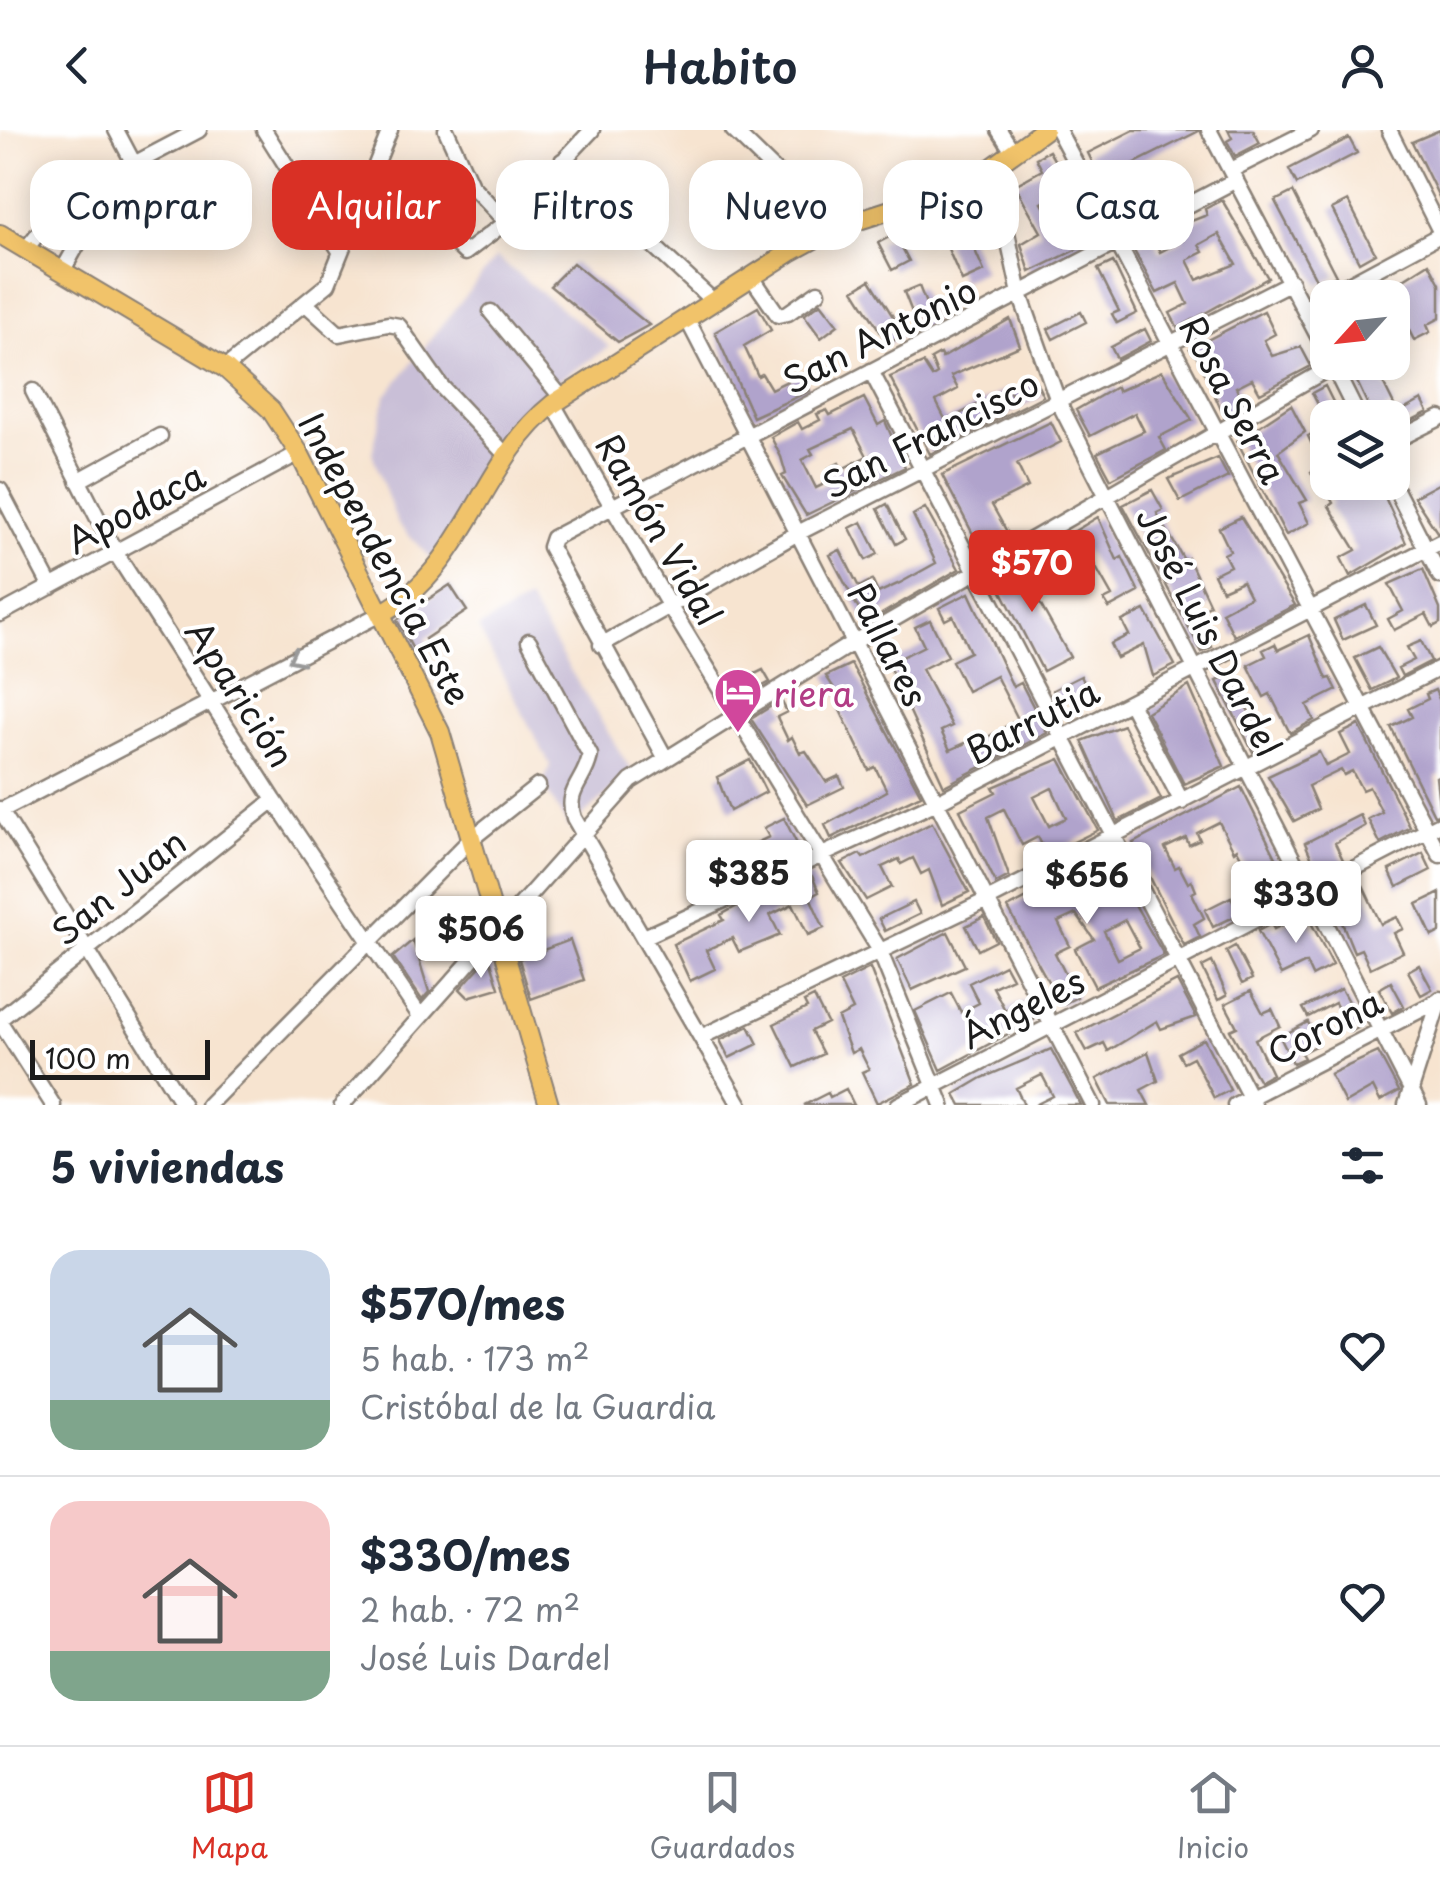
<!DOCTYPE html>
<html lang="es">
<head>
<meta charset="utf-8">
<style>
  body { margin:0; font-family:"Playpen Sans",sans-serif; background:#f6f6f7; color:#1f2937; height:100vh; display:flex; flex-direction:column; font-size:38px; white-space:nowrap }
  * { box-sizing:border-box; margin:0 }
  p { font-size:32px; color:#747a83 }
  .icon { flex:none; width:55px; height:55px; fill:none; stroke:currentColor; stroke-width:2; stroke-linecap:round; stroke-linejoin:round }
  .map { position:relative; height:975px; overflow:hidden }
  .details { display:flex; flex-direction:column; background:#fff; flex:1 }
  .details>* { flex:none }
  .banner { position:absolute; left:30px; top:30px; width:1380px; height:90px; display:flex; gap:20px }
  .needle { width:65px; rotate:243deg }
  .controls { position:absolute; left:1310px; top:150px; display:grid; gap:20px }
  .controls a { display:grid; place-items:center; width:100px; height:100px; border-radius:20px; background:#fff; box-shadow:0 5px 25px #0003; font-size:50px }
  .scale { position:absolute; left:30px; bottom:25px; width:180px; box-sizing:border-box; padding-left:10px; border:5px solid #1c1c1c; border-top:0; font-size:28px; line-height:35px; white-space:nowrap; color:#1c1c1c; -webkit-text-stroke:8px #fff; paint-order:stroke }
  .price { position:absolute; translate:-50% -85px; padding:0 22px; border-radius:10px; background:#fff; color:#222; font-size:32px; line-height:65px; filter:drop-shadow(0 2px 5px #0008) }
  .price::after { content:''; position:absolute; left:50%; top:60px; width:30px; height:22px; margin-left:-15px; background:inherit; clip-path:polygon(0 0,100% 0,50% 100%) }
  .price.current { background:#d93025; color:#fff }
  ul { padding:0; list-style:none }
  li { display:flex; align-items:center; gap:30px; height:250px; padding:0 50px }
  li+li { border-top:2px solid #e0e1e3 }
  li span { display:grid; place-items:center; flex:none; width:280px; height:200px; border-radius:30px; color:#555 }
  li>.icon { margin-inline-start:auto }
  span .icon { width:120px; height:120px; fill:#fffc; stroke-width:1 }
  li b { font-size:42px }
  h2 { display:flex; justify-content:space-between; align-items:center; height:120px; padding:0 50px; font-size:42px }
  .pill { padding:0 35px; border-radius:30px; background:#fff; box-shadow:0 5px 25px #0003; font-size:35px; line-height:90px }
  .pill.current { background:#d93025; color:#fff }
  header { display:flex; justify-content:space-between; align-items:center; height:130px; padding:0 50px; background:#fff; font-size:45px; font-weight:600 }
  .tab-bar { display:flex; justify-content:space-around; align-items:center; height:140px; border-top:2px solid #e0e1e3; background:#fff; font-size:28px; color:#747a83 }
  .tab-bar a { display:grid; justify-items:center; gap:5px }
  .tab-bar .current { color:#d93025 }
  .map>svg:first-child { display:block }
</style>
</head>
<body>
<header><svg class="icon" aria-label="back" viewBox="0 0 24 24"><path d="M15 5l-7 7 7 7"/></svg>Habito<svg class="icon" aria-label="person" viewBox="0 0 24 24"><circle cx="12" cy="8" r="4"/><path d="M4 21q1-7 8-7t8 7"/></svg></header>
<div class="map">
<svg width="1440" height="975" viewBox="0 0 1440 975">
  <rect width="100%" height="100%" fill="#fff"/>
  <filter id="ink" filterUnits="userSpaceOnUse"><feTurbulence type="fractalNoise" baseFrequency=".01" numOctaves="2"/><feDisplacementMap in="SourceGraphic" scale="20" xChannelSelector="R" yChannelSelector="G"/><feConvolveMatrix kernelMatrix="1 2 1 2 8 2 1 2 1" color-interpolation-filters="sRGB"/></filter>
  <filter id="wash" filterUnits="userSpaceOnUse"><feTurbulence type="fractalNoise" baseFrequency=".0048" numOctaves="4" result="noise"/><feDisplacementMap in="SourceGraphic" scale="40" xChannelSelector="R" yChannelSelector="G"/><feGaussianBlur stdDeviation="2.25" result="paint"/><feColorMatrix in="noise" values="0 0 0 0 0 0 0 0 0 0 0 0 0 0 0 0 0 1.4 0 .05"/><feComposite in="paint" operator="in"/></filter>
  <g filter="url(#wash)">
    <rect width="100%" height="100%" fill="#f7e4d0"/>
    <!-- industrial -->
    <path fill="#c9bfd7" d="M496,127L610,217L563,247L506,293L436,434L397,393L372,323L385,267Z
      M528,470L632,642L569,698L543,654L550,635L478,498Z"/>
    <g id="blocks">
      <!-- building -->
      <path fill="#b0a3cc" fill-rule="evenodd" d="M1134,0H1198L1199,1L1101,50L1088,23Z
        M1228,0H1253L1260,13L1235,26L1227,11L1232,8Z
        M1440,0V69L1412,12Z
        M1349,8L1357,23L1297,54L1289,39Z
        M1049,21L1070,57L1042,73L1054,95L1087,82L1100,108L1030,142L1021,114L1041,102L1015,55L1042,40L1036,28Z
        M1156,45L1168,69L1158,74L1145,50Z
        M1293,62L1336,146L1319,155L1275,71Z
        M1222,70L1268,148L1178,198L1170,183L1188,174L1178,153L1157,163L1132,117L1152,106L1160,122L1183,110L1176,97L1207,85L1205,79ZM1219,104L1236,134L1197,150L1187,130L1203,122L1199,115Z
        M1348,71L1375,123L1359,132L1332,79Z
        M967,102L984,141L962,151L945,112Z
        M895,104L909,131L892,140L878,113Z
        M1113,132L1137,183L1117,193L1112,184L1119,181L1098,139Z
        M573,133L649,195L618,212L550,156Z
        M1429,133L1440,154V188L1427,195L1430,202L1414,210L1388,159Z
        M870,150L904,204L888,214L854,160Z
        M919,156L934,194L919,200L904,162Z
        M821,173L838,195L821,208L804,185Z
        M758,177L771,200L744,216L758,246L762,244L771,259L802,244L810,261L753,287L715,202Z
        M1264,181L1275,204L1264,210L1272,226L1301,217L1311,236L1260,263L1252,249L1236,257L1245,274L1224,286L1199,230L1190,219Z
        M1081,182L1086,192L1053,209L1048,199Z
        M1010,189L1020,216L951,246L958,259L936,271L946,291L1008,259L1011,264L1036,252L1043,266L930,324L890,247L923,233L932,247L937,244L931,229L940,224L942,228Z
        M1145,199L1151,211L1117,229L1111,217Z
        M1373,233L1394,275L1373,286L1353,243Z
        M1162,241L1192,290L1159,307L1166,320L1111,349L1097,323L1144,301L1135,283L1090,306L1076,280L1116,257L1118,261Z
        M1325,256L1341,288H1325L1312,263Z
        M864,268L878,295L885,291L905,337L806,385L782,346L786,344L781,327L771,307L798,292L802,299L820,290L817,284L827,280L830,285ZM853,299L867,326L842,339L839,333L829,338L835,349L816,358L802,330L813,324L810,319Z
        M1422,270L1428,282L1400,296L1394,285Z
        M1291,275L1305,302L1278,322L1307,370L1299,373L1309,393L1286,405L1237,311Z
        M1051,292L1061,312L1017,334L1028,357L992,375L1011,409L984,425L942,345Z
        M1328,296V350L1323,352H1378L1406,413L1350,446L1341,428L1356,420L1329,376L1333,373L1322,353L1318,355L1311,342L1322,336L1308,306Z
        M1218,328L1228,347L1180,371L1168,349Z
        M1440,353V402H1437L1414,367Z
        M1152,360L1163,380L1157,383L1184,430L1188,428L1210,475L1195,483L1212,517L1202,522L1123,375Z
        M887,374L905,409L896,414L878,379Z
        M925,378L959,439L866,493L830,425L840,420L859,457L872,450L878,463L900,453L936,433L913,385Z
        M1098,387L1117,430L1122,427L1139,462L1109,478L1104,470L1112,466L1086,420L1065,432L1055,413Z
        M1241,387L1295,475L1234,506L1222,482L1250,467L1242,451L1222,460L1214,444L1230,436L1224,424L1230,421L1219,398Z
        M862,392L878,424L866,430L850,398Z
        M1029,429L1038,444L1030,448L1034,463L1070,527L1043,541L994,446Z
        M1423,439L1440,479V493L1433,497L1426,484L1394,500L1388,489L1403,481L1389,454Z
        M450,455L467,481L425,509L429,516L415,523L397,490Z
        M969,463L1013,557L1021,553L1047,603L944,656L888,534L924,516L915,497L930,490L948,526L922,539L952,596L941,601L950,620L981,606L983,610L1018,589L996,546L967,561L952,531L970,522L953,486L945,490L939,478Z
        M1366,475L1376,495L1343,510L1334,490Z
        M1145,480L1175,535L1153,546L1144,515L1117,528L1110,514L1129,505L1122,491Z
        M1309,505L1327,549L1331,548L1337,560L1307,575L1314,590L1290,603L1270,564L1264,567L1248,535L1266,526L1263,520L1275,514L1278,520Z
        M1421,511L1431,531L1402,546L1398,538L1414,530L1407,517Z
        M1378,517L1396,548L1372,560L1355,528Z
        M851,534L921,665L831,708L825,695L887,661L875,637L869,640L839,578L845,575L826,546Z
        M763,540L770,552L739,569L732,555Z
        M1230,545L1266,615L1253,622L1217,551Z
        M1081,546L1088,560L1060,574L1053,560Z
        M1189,556L1224,636L1184,654L1147,582Z
        M1435,560L1440,571V645L1436,647L1440,684L1434,685L1391,597L1412,587L1408,579L1428,569L1426,564Z
        M781,570L787,582L777,587L788,610L792,607L800,623L806,621L826,652L839,646L844,657L807,675L751,589Z
        M1123,595L1161,669L1118,691L1082,611Z
        M1359,595L1410,697L1380,713L1368,689L1382,682L1369,657L1362,660L1352,641L1344,645L1341,640L1308,656L1318,679L1294,691L1268,646L1319,622L1326,636L1350,624L1340,604Z
        M1060,629L1098,700L1047,725L1038,707L1022,715L1004,679L988,687L1009,746L996,753L960,680L996,662L993,657ZM1052,658L1066,688L1049,696L1034,667Z
        M750,630L766,662L730,681L717,647Z
        M1241,657L1291,758L1266,771L1250,735L1246,737L1237,719L1234,721L1219,692L1197,703L1200,710L1189,715L1186,708L1165,718L1175,738L1179,736L1188,753L1192,751L1196,761L1192,763L1204,788L1194,794L1200,807L1184,815L1133,713Z
        M1360,685L1365,696L1335,713L1344,732L1319,745L1305,713Z
        M784,688L799,718L697,760L690,745L769,707L764,698Z
        M932,693L969,762L942,775L929,740L921,744L913,728L901,734L899,729L882,737L892,757L866,770L842,733L860,724L863,728Z
        M1423,723L1431,740L1397,757L1389,740Z
        M1107,726L1164,825L1095,857L1075,819L1094,809L1076,784L1058,792L1070,816L1055,823L1077,867L1061,875L1008,778ZM1125,790L1140,818L1118,829L1104,801Z
        M812,746L819,762L810,767L824,798L808,805L793,774L770,785L780,805L739,822L732,808L706,820L715,839L690,851L673,814L724,790L721,785L741,774Z
        M1363,756L1381,794L1397,787L1403,799L1394,803L1403,822L1370,838L1361,819L1354,822L1332,768Z
        M1440,763V802L1432,806L1417,774Z
        M1231,767L1240,784L1213,797L1205,780Z
        M914,772L920,784L885,801L879,789Z
        M1306,783L1333,835L1312,846L1306,833L1281,845L1258,801L1271,794L1274,799Z
        M984,787L996,811L978,820L966,796Z
        M948,802L965,836L912,860L897,829Z
        M413,810L429,862L422,870L393,827Z
        M570,810L584,850L531,869L519,829Z
        M1235,816L1252,849L1242,854L1226,821Z
        M484,832H491L499,858L468,867L460,859Z
        M1212,832L1227,865L1218,870L1202,837Z
        M1005,835L1012,848L993,857L1005,880L1024,871L1034,890L941,940L915,881L951,863L961,882L979,873L969,853Z
        M1419,835L1432,859L1421,865L1408,841Z
        M870,838L915,954L877,973L862,942L869,939L859,919L851,923L838,888L853,880L840,853Z
        M1177,851L1196,887L1161,899L1157,891L1108,921L1104,913L1087,921L1077,903Z
        M1391,852L1404,876L1392,883L1379,859Z
        M1341,859L1362,896L1350,902L1335,873L1308,887L1303,878Z
        M1251,861L1263,883L1272,879L1280,896L1255,909L1272,944L1259,951L1230,900L1237,897L1225,874Z
        M814,867L827,893L811,901L823,924L795,937L774,894L807,878L804,872Z
        M1308,892L1319,914L1301,923L1304,928L1293,933L1280,907Z
        M749,896L758,914L729,928L720,910Z
        M1204,909L1230,960L1214,968L1193,927L1183,932L1178,923Z
        M1051,919L1081,975H1035L1053,966L1042,945L1016,958L1024,975H961L955,964L982,948Z
        M1148,922L1158,951L1141,960L1149,975H1110L1097,949Z
        M1378,922L1399,961L1380,971L1373,957L1345,973L1330,944Z
        M846,959L854,975H804L828,963L830,967Z"/>
    </g>
  </g>
  <g filter="url(#ink)">
    <use href="#blocks" fill-opacity="0" stroke="#8a8076" stroke-width="2.5"/>
    <g fill="none" stroke-linecap="round" stroke-linejoin="round">
      <!-- minor casing -->
      <g stroke="#8a8076" stroke-width="19">
        <path id="minor" d="M116,0L134,34
          M264,0L340,121
          M446,0L471,55L506,92
          M733,0L834,98
          M999,0L1013,22
          M1058,0L1440,725
          M1209,0L1328,225
          M1389,0L1440,101
          M562,31L712,170
          M993,37L1020,164L1058,271L1419,975
          M1231,40L1311,0
          M367,55L406,67L465,123L506,92L592,0
          M26,119L62,73L56,52L47,46
          M63,140L101,73L134,34L199,0
          M751,146L778,185L788,183L818,162
          M305,173L339,204L388,194L399,196L441,256L506,325
          M1304,178L1440,105
          M491,182L562,268
          M686,187L1093,975
          M1331,232L1359,288
          M225,238L328,154L390,0
          M871,241L1254,975
          M33,261L115,422L274,670L420,886
          M553,274L670,477L879,819L942,975
          M1392,312L1440,288
          M78,351L160,306
          M1392,352L1440,446
          M0,360L51,457
          M0,484L299,323
          M529,511L590,625C586,651 564,660 574,688L740,975
          M601,515L798,403L1291,152
          M1130,573L1182,672
          M666,629L550,417L553,408L1236,50
          M0,679L183,975
          M0,681L382,483
          M644,807L937,672L1440,412
          M0,889L274,670
          M0,892L53,975
          M701,907L987,770L1440,538
          M208,975L470,710L538,656
          M342,975L631,651L854,512L1333,236
          M898,975L1440,694
          M1235,975L1440,870
          M1406,975L1440,869"/>
      </g>
      <!-- major casing -->
      <g stroke="#8a8076" stroke-width="22">
        <path id="major" d="M0,104L225,238L271,280L299,323L440,602L549,975
          M382,483C467,438 480,332 553,274L792,121L834,98L934,66L993,37L1044,0"/>
      </g>
      <!-- minor -->
      <use href="#minor" stroke="#fff" stroke-width="14"/>
      <!-- major -->
      <use href="#major" stroke="#f1c36a" stroke-width="18"/>
    </g>
    <!-- one-way arrows -->
    <defs><path id="oneway-chevron" d="M-2-3.5L2.5 0L-2 3.5" fill="none" stroke-width="1.6" stroke-linecap="round" stroke-linejoin="round" transform="scale(2.5)"/></defs>
    <use stroke="#999" href="#oneway-chevron" transform="translate(295 528) rotate(153)"/>
  </g>
  <!-- icons -->
  <defs>
    <g id="hotel-pin" transform="scale(2.5)"><path d="M0 17L-7.5 6A9.5 9.5 0 1 1 7.5 6Z" fill="#d1479c" stroke="#fff"/><path d="M-6-4.5h1.5V1H6V5H4.5V3h-9V5H-6ZM-4 0a1.8 1.8 0 1 1 3.6 0ZM.5 0V-2.5h3Q6-2.5 6 0Z" fill="#fff"/></g>
  </defs>
  <g fill-rule="evenodd">
    <use href="#hotel-pin" x="738" y="562"/>
  </g>
  <g text-anchor="middle" dominant-baseline="central" stroke-width="8" stroke-linejoin="round" paint-order="stroke">
    <!-- street labels -->
    <g font-size="35" fill="#1c1c1c" stroke="#fff">
      <text transform="translate(879 204) rotate(-27)">San Antonio</text>
      <text transform="translate(1234 269) rotate(62)">Rosa Serra</text>
      <text transform="translate(930 303) rotate(-27)">San Francisco</text>
      <text transform="translate(135 377) rotate(-28)">Apodaca</text>
      <text transform="translate(660 399) rotate(60)">Ramón Vidal</text>
      <text transform="translate(386 428) rotate(62)">Independencia Este</text>
      <text transform="translate(1210 501) rotate(63)">José Luis Dardel</text>
      <text transform="translate(889 514) rotate(63)">Pallares</text>
      <text transform="translate(241 563) rotate(57)">Aparición</text>
      <text transform="translate(1032 590) rotate(-27)">Barrutia</text>
      <text transform="translate(118 756) rotate(-39)">San Juan</text>
      <text transform="translate(1022 877) rotate(-27)">Ángeles</text>
      <text transform="translate(1324 896) rotate(-27)">Corona</text>
    </g>
    <!-- hotel labels -->
    <g font-size="35" fill="#b23c85" stroke="#fff" text-anchor="start">
      <text x="773" y="562">riera</text>
    </g>
  </g>
</svg>
<div class="controls">
<a><svg class="needle" viewBox="-14 -14 28 28"><path d="M0-13l5 13h-10z" fill="#e53935"/><path d="M0 13l5-13h-10z" fill="#747a83"/></svg></a>
<a><svg class="icon" aria-label="layers" viewBox="0 0 24 24"><path d="M12 4l9 5-9 5-9-5zM3 14l9 5 9-5"/></svg></a>
</div>
<div class="scale">100 m</div>
<b class="price current" style="left:1032px;top:485px">$570</b>
<b class="price" style="left:749px;top:795px">$385</b>
<b class="price" style="left:1087px;top:797px">$656</b>
<b class="price" style="left:1296px;top:816px">$330</b>
<b class="price" style="left:481px;top:851px">$506</b>
<div class="banner">
<a class="pill">Comprar</a>
<a class="pill current">Alquilar</a>
<a class="pill">Filtros</a>
<a class="pill">Nuevo</a>
<a class="pill">Piso</a>
<a class="pill">Casa</a>
</div>
</div>
<section class="details">
<h2>5 viviendas<svg class="icon" aria-label="filters" viewBox="0 0 24 24"><path d="M4 7h16M4 17h16"/><circle cx="9" cy="7" r="2"/><circle cx="15" cy="17" r="2"/></svg></h2>
<ul>
<li><span style="background:linear-gradient(#c9d6e8 75%,#7fa58c 0)"><svg class="icon" aria-label="home" viewBox="0 0 24 24"><path d="M3 11l9-7 9 7M6 9v11h12V9"/></svg></span><div><b>$570/mes</b><p>5 hab. · 173 m²</p><p>Cristóbal de la Guardia</p></div><svg class="icon" aria-label="heart" viewBox="0 0 24 24"><path d="M12 20l-8-8c-3-5 5-10 8-4 3-6 11-1 8 4z"/></svg></li>
<li><span style="background:linear-gradient(#f6c9c9 75%,#7fa58c 0)"><svg class="icon" aria-label="home" viewBox="0 0 24 24"><path d="M3 11l9-7 9 7M6 9v11h12V9"/></svg></span><div><b>$330/mes</b><p>2 hab. · 72 m²</p><p>José Luis Dardel</p></div><svg class="icon" aria-label="heart" viewBox="0 0 24 24"><path d="M12 20l-8-8c-3-5 5-10 8-4 3-6 11-1 8 4z"/></svg></li>
</ul>
</section>
<nav class="tab-bar">
<a class="current"><svg class="icon" aria-label="map" viewBox="0 0 24 24"><path d="M3 6l6-2 6 2 6-2v14l-6 2-6-2-6 2zM9 4v14M15 6v14"/></svg>Mapa</a>
<a><svg class="icon" aria-label="saved" viewBox="0 0 24 24"><path d="M7 4h10v16l-5-4-5 4z"/></svg>Guardados</a>
<a><svg class="icon" aria-label="home" viewBox="0 0 24 24"><path d="M3 11l9-7 9 7M6 9v11h12V9"/></svg>Inicio</a>
</nav>
</body>
</html>
